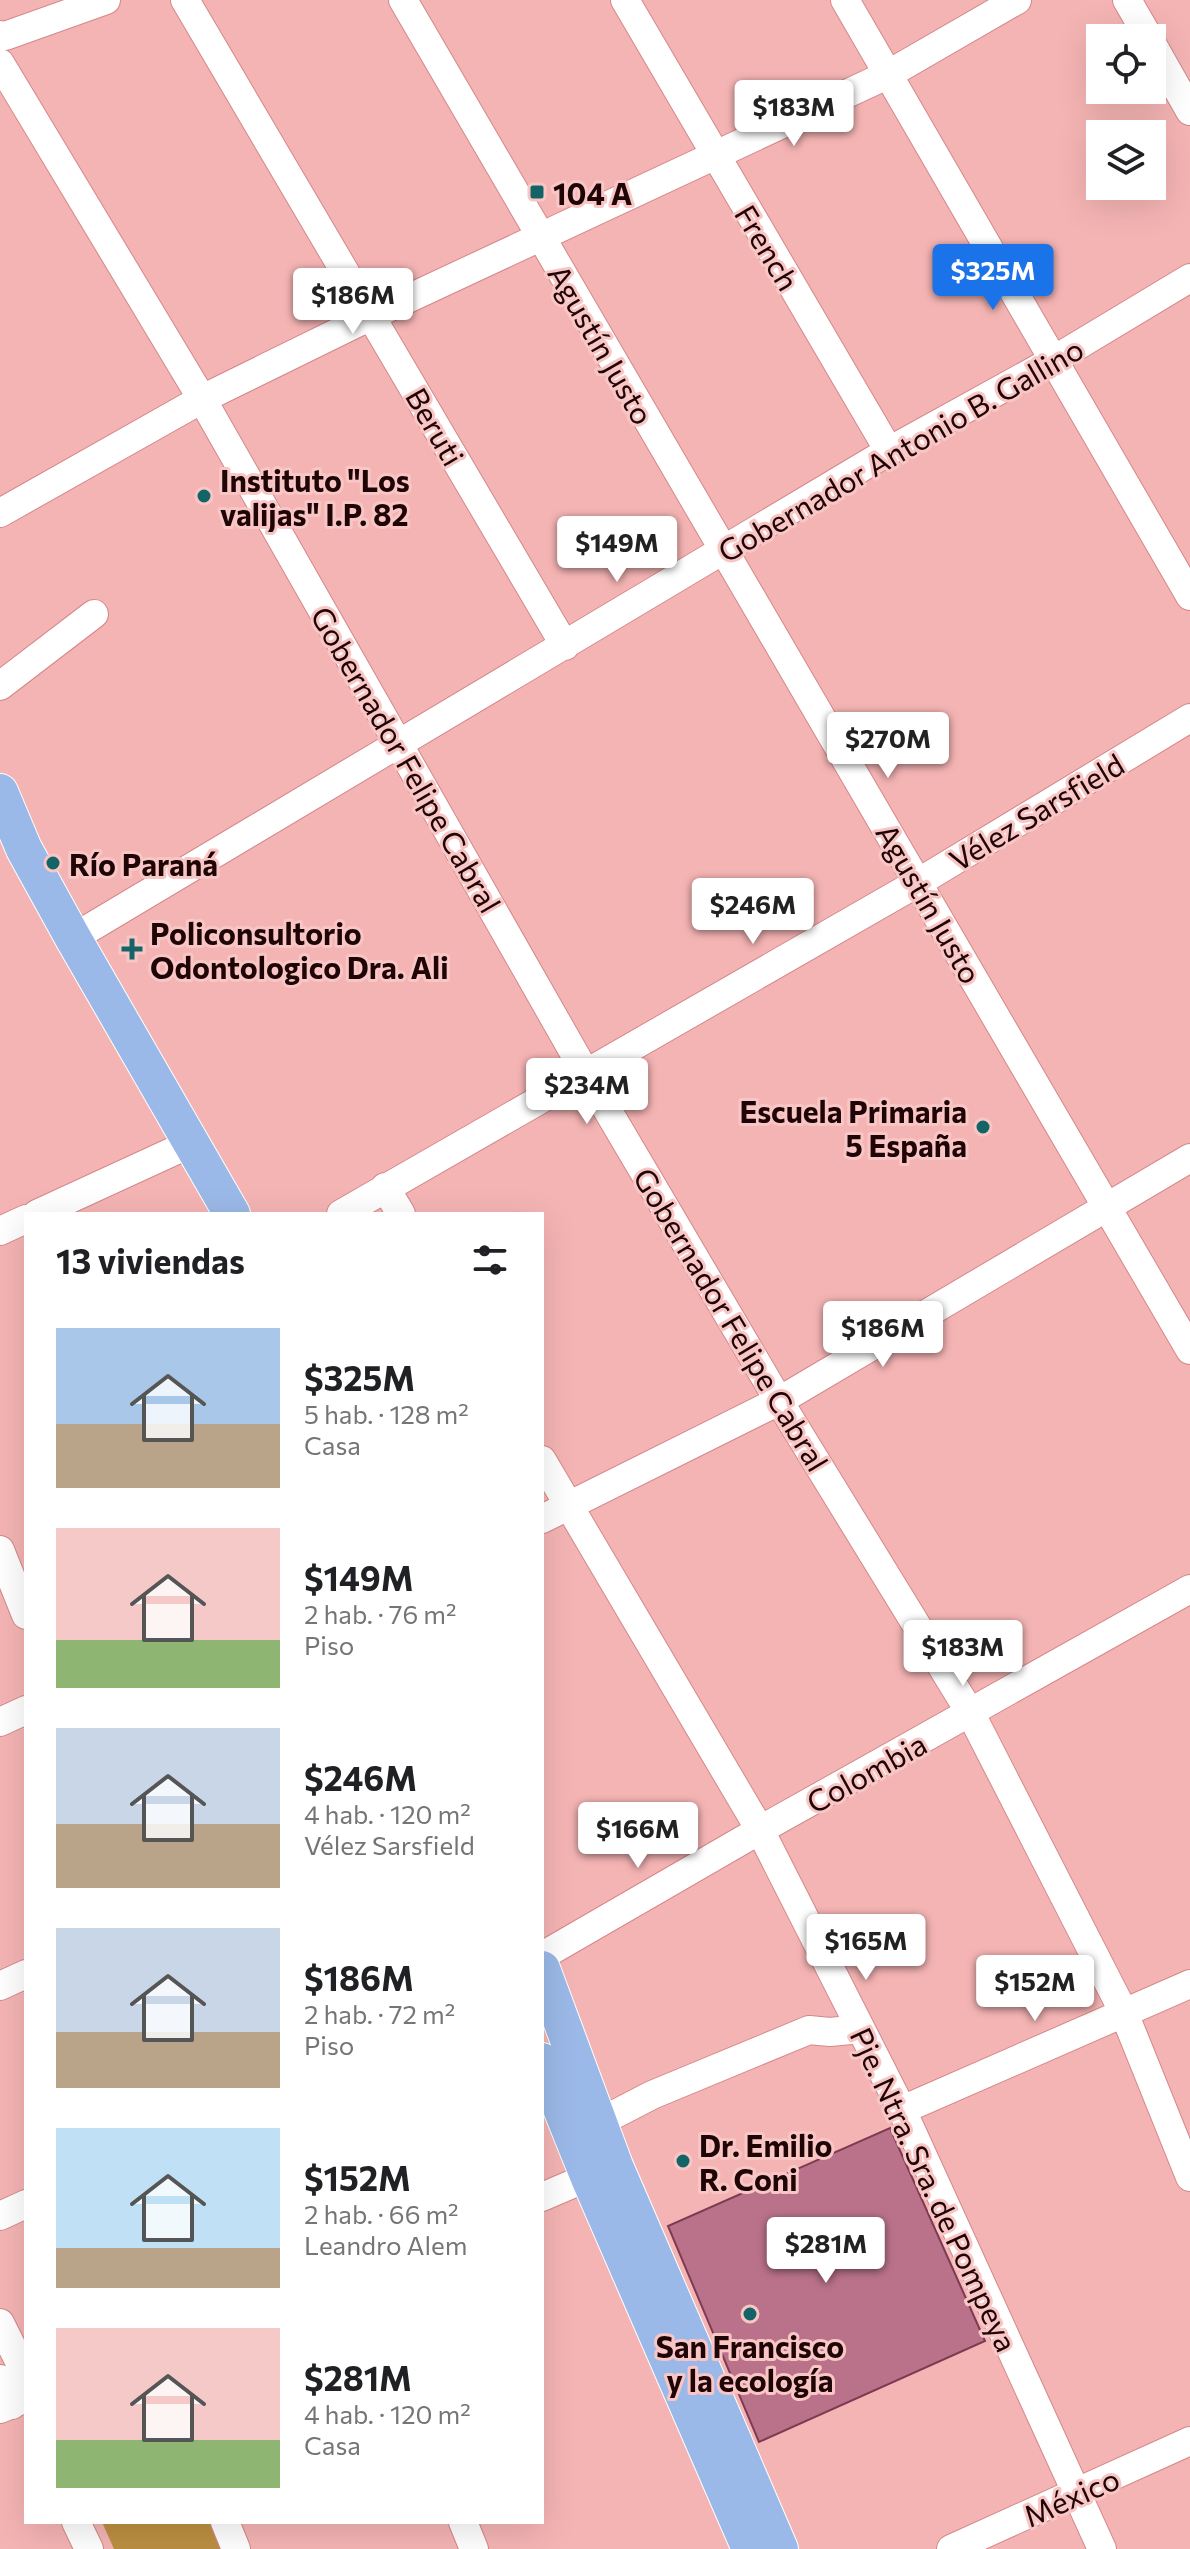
<!DOCTYPE html>
<html lang="es">
<head>
<meta charset="utf-8">
<style>
  body { margin:0; font-family:Commissioner,sans-serif; background:#f6f6f6; color:#202124; height:100vh; display:flex; flex-direction:column; font-size:30px; white-space:nowrap }
  * { box-sizing:border-box; margin:0 }
  p { font-size:26px; color:#757577 }
  .icon { flex:none; width:44px; height:44px; fill:none; stroke:currentColor; stroke-width:2; stroke-linecap:round; stroke-linejoin:round }
  .map { position:relative; flex:1; overflow:hidden }
  .side { position:absolute; left:24px; top:1212px; width:520px; height:1312px; display:flex; flex-direction:column; background:#fff; border-radius:0px; box-shadow:0 8px 32px #0002 }
  .side>* { flex:none }
  .controls { position:absolute; left:1086px; top:24px; display:grid; gap:16px }
  .controls a { display:grid; place-items:center; width:80px; height:80px; border-radius:0px; background:#fff; box-shadow:0 8px 32px #0002; font-size:40px }
  .price { position:absolute; translate:-50% -68px; padding:0 18px; border-radius:8px; background:#fff; color:#222; font-size:26px; line-height:52px; filter:drop-shadow(0 2px 4px #0008) }
  .price::after { content:''; position:absolute; left:50%; top:48px; width:24px; height:18px; margin-left:-12px; background:inherit; clip-path:polygon(0 0,100% 0,50% 100%) }
  .price.on { background:#1a73e8; color:#fff }
  ul { padding:0; list-style:none }
  li { display:flex; align-items:center; gap:24px; height:200px; padding:0 32px }
  li span { display:grid; place-items:center; flex:none; width:224px; height:160px; border-radius:0px; color:#555 }
  li>.icon { margin-inline-start:auto }
  span .icon { width:96px; height:96px; fill:#fffc; stroke-width:1 }
  li b { font-size:34px }
  h2 { display:flex; justify-content:space-between; align-items:center; height:96px; padding:0 32px; font-size:34px }
  .map>svg:first-child { display:block }
</style>
</head>
<body>
<div class="map">
<svg width="1190" height="2549" viewBox="0 0 1190 2549">
  <rect width="100%" height="100%" fill="#f5b4b4"/>
  <!-- green -->
  <path fill="#bc8f42" d="M102,2522H211L222,2549H114Z"/>
  <!-- building -->
  <path fill="#ba728a" stroke="#7d3b53" stroke-width="2" d="M890,2128L985,2341L759,2442L668,2226Z"/>
  <g fill="none" stroke-linecap="round" stroke-linejoin="round">
    <!-- minor casing -->
    <g stroke="#d58788" stroke-width="30">
      <path id="minor" d="M185,0L565,646
        M403,0L1190,1350
        M625,0L889,451
        M845,0L1190,596
        M1127,0L1149,38
        M0,35L5,36L106,0
        M1152,44L1190,111
        M0,63L202,399L585,1072L779,1401L971,1714L1124,2013L1190,2177
        M0,513L202,399L371,316L887,75L1017,0
        M0,686L94,614
        M73,938L889,451L1052,361L1190,278
        M385,1187L401,1214
        M37,1214L174,1151
        M341,1214L919,882L1190,718
        M0,1231L26,1219
        M542,1460L760,1830L902,2110L1102,2549
        M542,1519L779,1401L1190,1158
        M0,1550L26,1615
        M0,1722L26,1710
        M542,1956L760,1830L1190,1589
        M0,1986L26,1974
        M902,2110L1190,1984
        M598,2123L652,2095L809,2030L830,2032L861,2029
        M542,2197L607,2169
        M0,2216L26,2204
        M0,2323L26,2375
        M0,2379L12,2405
        M0,2409L26,2398
        M76,2522L89,2549
        M225,2522L236,2549
        M463,2522L474,2549
        M951,2549L1190,2441"/>
    </g>
    <!-- major casing -->
    <g stroke="#fff" stroke-width="38">
      <path id="major" d="M0,792L24,849L73,938L232,1214
        M542,1969L615,2166L780,2549
        M542,2061L589,2178L750,2549"/>
    </g>
    <!-- minor -->
    <use href="#minor" stroke="#fff" stroke-width="28"/>
    <!-- major -->
    <use href="#major" stroke="#9bb9e8" stroke-width="36"/>
  </g>
  <!-- markers -->
  <g fill="#146467" stroke="#f8c6c5" stroke-width="3">
    <rect x="529" y="184" width="16" height="16" rx="4"/>
    <circle cx="204" cy="496" r="8"/>
    <circle cx="53" cy="863" r="8"/>
    <path d="M128 937h8v8h8v8h-8v8h-8v-8h-8v-8h8z"/>
    <circle cx="983" cy="1127" r="8"/>
    <circle cx="683" cy="2161" r="8"/>
    <circle cx="750" cy="2314" r="8"/>
  </g>
  <g text-anchor="middle" dominant-baseline="central" stroke-width="6" stroke-linejoin="round" paint-order="stroke">
    <!-- poi labels -->
    <g font-size="30" font-weight="bold" fill="#200507" stroke="#f8c6c5" text-anchor="start">
      <text x="553" y="192">104 A</text>
      <text x="220" y="479">Instituto "Los<tspan x="220" dy="34">valijas" I.P. 82</tspan></text>
      <text x="69" y="863">Río Paraná</text>
      <text x="150" y="932">Policonsultorio<tspan x="150" dy="34">Odontologico Dra. Ali</tspan></text>
      <text x="967" y="1110" text-anchor="end">Escuela Primaria<tspan x="967" dy="34">5 España</tspan></text>
      <text x="699" y="2144">Dr. Emilio<tspan x="699" dy="34">R. Coni</tspan></text>
      <text x="750" y="2345" text-anchor="middle">San Francisco<tspan x="750" dy="34">y la ecología</tspan></text>
    </g>
    <!-- street labels -->
    <g font-size="30" fill="#200507" stroke="#f8c6c5">
      <text transform="translate(768 247) rotate(59)">French</text>
      <text transform="translate(602 344) rotate(60)">Agustín Justo</text>
      <text transform="translate(436 426) rotate(60)">Beruti</text>
      <text transform="translate(900 449) rotate(-30)">Gobernador Antonio B. Gallino</text>
      <text transform="translate(407 759) rotate(60)">Gobernador Felipe Cabral</text>
      <text transform="translate(1036 811) rotate(-31)">Vélez Sarsfield</text>
      <text transform="translate(930 903) rotate(60)">Agustín Justo</text>
      <text transform="translate(732 1319) rotate(59)">Gobernador Felipe Cabral</text>
      <text transform="translate(866 1772) rotate(-29)">Colombia</text>
      <text transform="translate(935 2189) rotate(65)">Pje. Ntra. Sra. de Pompeya</text>
      <text transform="translate(1071 2496) rotate(-24)">México</text>
    </g>
  </g>
</svg>
<div class="controls">
<a><svg class="icon" aria-label="locate" viewBox="0 0 24 24"><circle cx="12" cy="12" r="6"/><path d="M12 2v4M12 18v4M2 12h4M18 12h4"/></svg></a>
<a><svg class="icon" aria-label="layers" viewBox="0 0 24 24"><path d="M12 4l9 5-9 5-9-5zM3 14l9 5 9-5"/></svg></a>
</div>
<b class="price" style="left:794px;top:148px">$183M</b>
<b class="price on" style="left:993px;top:312px">$325M</b>
<b class="price" style="left:353px;top:336px">$186M</b>
<b class="price" style="left:617px;top:584px">$149M</b>
<b class="price" style="left:888px;top:780px">$270M</b>
<b class="price" style="left:753px;top:946px">$246M</b>
<b class="price" style="left:587px;top:1126px">$234M</b>
<b class="price" style="left:883px;top:1369px">$186M</b>
<b class="price" style="left:963px;top:1688px">$183M</b>
<b class="price" style="left:638px;top:1870px">$166M</b>
<b class="price" style="left:866px;top:1982px">$165M</b>
<b class="price" style="left:1035px;top:2023px">$152M</b>
<b class="price" style="left:826px;top:2285px">$281M</b>
<section class="side">
<h2>13 viviendas<svg class="icon" aria-label="filters" viewBox="0 0 24 24"><path d="M4 7h16M4 17h16"/><circle cx="9" cy="7" r="2"/><circle cx="15" cy="17" r="2"/></svg></h2>
<ul>
<li><span style="background:linear-gradient(#a9c7e8 60%,#b9a48a 0)"><svg class="icon" aria-label="home" viewBox="0 0 24 24"><path d="M3 11l9-7 9 7M6 9v11h12V9"/></svg></span><div><b>$325M</b><p>5 hab. · 128 m²</p><p>Casa</p></div></li>
<li><span style="background:linear-gradient(#f6c9c9 70%,#8fb573 0)"><svg class="icon" aria-label="home" viewBox="0 0 24 24"><path d="M3 11l9-7 9 7M6 9v11h12V9"/></svg></span><div><b>$149M</b><p>2 hab. · 76 m²</p><p>Piso</p></div></li>
<li><span style="background:linear-gradient(#c9d6e8 60%,#b9a48a 0)"><svg class="icon" aria-label="home" viewBox="0 0 24 24"><path d="M3 11l9-7 9 7M6 9v11h12V9"/></svg></span><div><b>$246M</b><p>4 hab. · 120 m²</p><p>Vélez Sarsfield</p></div></li>
<li><span style="background:linear-gradient(#c9d6e8 65%,#b9a48a 0)"><svg class="icon" aria-label="home" viewBox="0 0 24 24"><path d="M3 11l9-7 9 7M6 9v11h12V9"/></svg></span><div><b>$186M</b><p>2 hab. · 72 m²</p><p>Piso</p></div></li>
<li><span style="background:linear-gradient(#bfe0f5 75%,#b9a48a 0)"><svg class="icon" aria-label="home" viewBox="0 0 24 24"><path d="M3 11l9-7 9 7M6 9v11h12V9"/></svg></span><div><b>$152M</b><p>2 hab. · 66 m²</p><p>Leandro Alem</p></div></li>
<li><span style="background:linear-gradient(#f6c9c9 70%,#8fb573 0)"><svg class="icon" aria-label="home" viewBox="0 0 24 24"><path d="M3 11l9-7 9 7M6 9v11h12V9"/></svg></span><div><b>$281M</b><p>4 hab. · 120 m²</p><p>Casa</p></div></li>
</ul>
</section>
</div>
</body>
</html>
